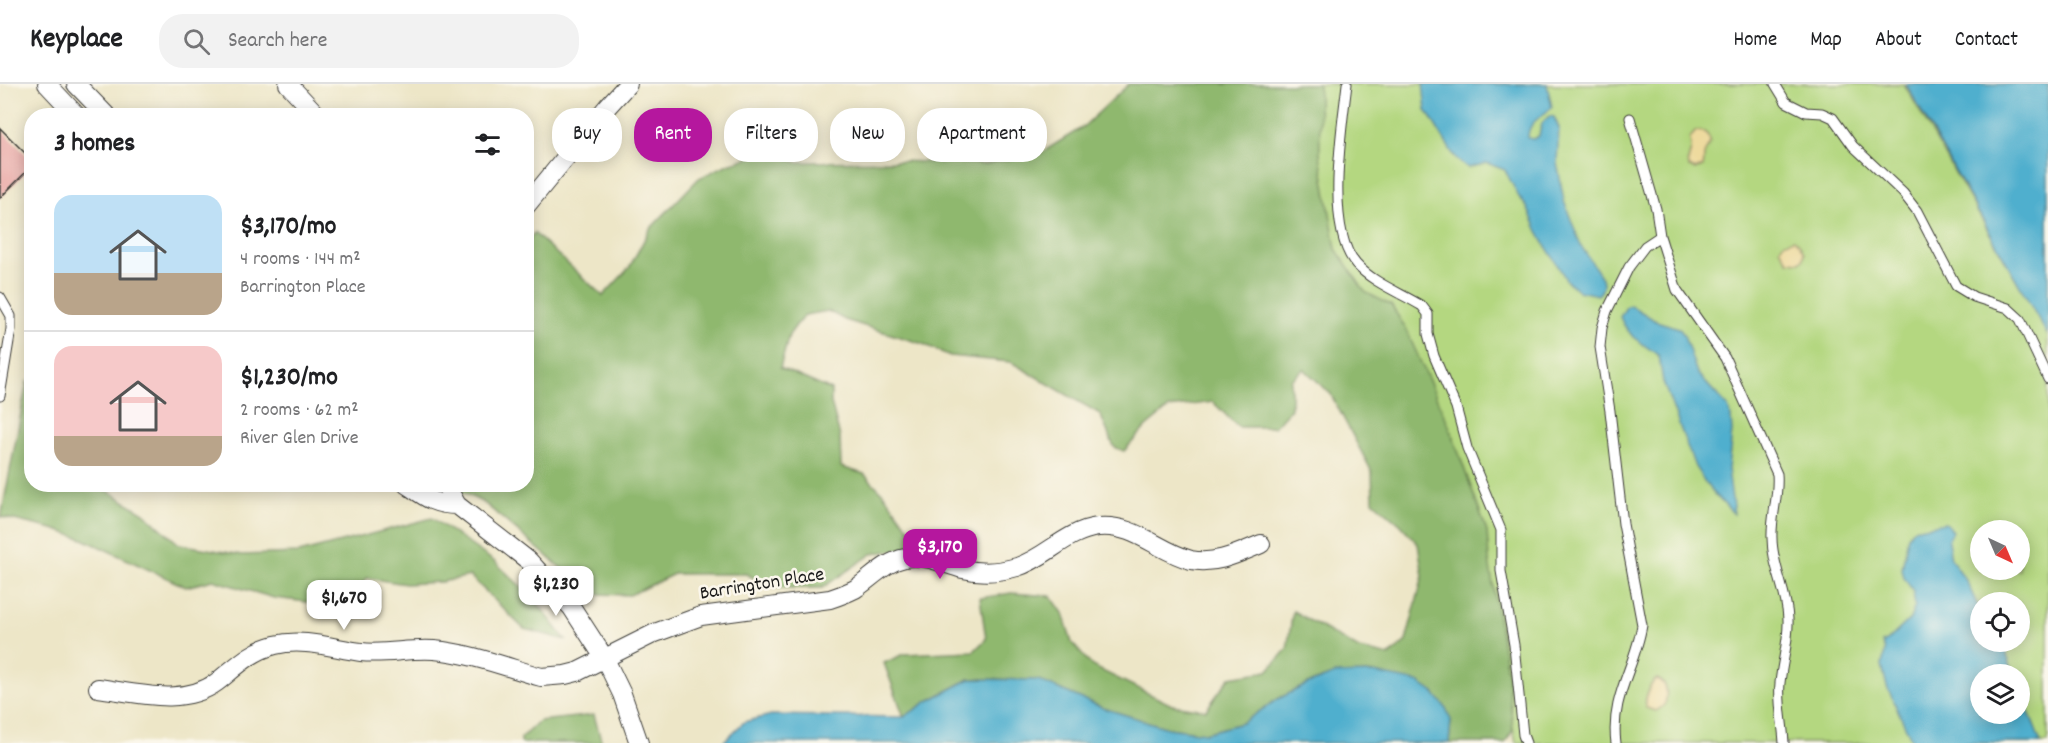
<!DOCTYPE html>
<html lang="en">
<head>
<meta charset="utf-8">
<style>
  body { margin:0; font-family:Dekko,sans-serif; background:#f2f2f2; color:#202124; height:100vh; display:flex; flex-direction:column; font-size:22px; white-space:nowrap }
  * { box-sizing:border-box; margin:0 }
  p { font-size:20px; color:#757577 }
  .icon { flex:none; width:33px; height:33px; fill:none; stroke:currentColor; stroke-width:2; stroke-linecap:round; stroke-linejoin:round }
  .map { position:relative; flex:1; overflow:hidden }
  .drawer { position:absolute; left:24px; top:24px; width:510px; height:384px; display:flex; flex-direction:column; background:#fff; border-radius:24px; box-shadow:0 3px 15px #0003 }
  .drawer>* { flex:none }
  .top-card { position:absolute; left:552px; top:24px; width:570px; height:54px; display:flex; gap:12px }
  .needle { width:39px; rotate:136deg }
  .tools { position:absolute; left:1970px; top:436px; display:grid; gap:12px }
  .tools a { display:grid; place-items:center; width:60px; height:60px; border-radius:50%; background:#fff; box-shadow:0 3px 15px #0003; font-size:30px }
  .price { position:absolute; translate:-50% -51px; padding:0 14px; border-radius:12px; background:#fff; color:#222; font-size:20px; line-height:39px; filter:drop-shadow(0 2px 3px #0008) }
  .price::after { content:''; position:absolute; left:50%; top:36px; width:18px; height:14px; margin-left:-9px; background:inherit; clip-path:polygon(0 0,100% 0,50% 100%) }
  .price.active { background:#b5179e; color:#fff }
  ul { padding:0; list-style:none }
  li { display:flex; align-items:center; gap:18px; height:150px; padding:0 30px }
  li+li { border-top:2px solid #e0e0e0 }
  li span { display:grid; place-items:center; flex:none; width:168px; height:120px; border-radius:18px; color:#555 }
  li>.icon { margin-inline-start:auto }
  span .icon { width:72px; height:72px; fill:#fffc; stroke-width:1 }
  li b { font-size:26px }
  h2 { display:flex; justify-content:space-between; align-items:center; height:72px; padding:0 30px; font-size:26px }
  .chip { padding:0 21px; border-radius:24px; background:#fff; box-shadow:0 3px 15px #0003; font-size:21px; line-height:54px }
  .chip.active { background:#b5179e; color:#fff }
  header { display:flex; align-items:center; gap:36px; box-sizing:border-box; height:84px; padding:0 30px; background:#fff; border-bottom:2px solid #e0e0e0 }
  header strong { font-size:28px }
  nav { display:flex; gap:33px; margin-inline-start:auto; font-size:21px }
  .search { width:420px; height:54px; background:#f2f2f2; display:flex; align-items:center; gap:15px; box-sizing:border-box; padding:0 21px; border-radius:24px; color:#757577; font-size:22px }
  .map>svg:first-child { display:block }
</style>
</head>
<body>
<header>
<strong>Keyplace</strong>
<div class="search"><svg class="icon" aria-label="search" viewBox="0 0 24 24"><circle cx="10" cy="10" r="6"/><path d="M15 15l6 6"/></svg>Search here</div>
<nav><a>Home</a><a>Map</a><a>About</a><a>Contact</a></nav>
</header>
<div class="map">
<svg width="2048" height="659" viewBox="0 0 2048 659">
  <rect width="100%" height="100%" fill="#fbf7ec"/>
  <filter id="ink" filterUnits="userSpaceOnUse"><feTurbulence type="fractalNoise" baseFrequency=".0167" numOctaves="2"/><feDisplacementMap in="SourceGraphic" scale="12" xChannelSelector="R" yChannelSelector="G"/><feConvolveMatrix kernelMatrix="1 2 1 2 8 2 1 2 1" color-interpolation-filters="sRGB"/></filter>
  <filter id="wash" filterUnits="userSpaceOnUse"><feTurbulence type="fractalNoise" baseFrequency=".008" numOctaves="4" result="noise"/><feDisplacementMap in="SourceGraphic" scale="24" xChannelSelector="R" yChannelSelector="G"/><feGaussianBlur stdDeviation="1.35" result="paint"/><feColorMatrix in="noise" values="0 0 0 0 0 0 0 0 0 0 0 0 0 0 0 0 0 1.4 0 .05"/><feComposite in="paint" operator="in"/></filter>
  <g filter="url(#wash)">
    <rect width="100%" height="100%" fill="#ede6c7"/>
    <!-- green -->
    <path fill="#b4d780" stroke="#687a4e" stroke-width="1.5" fill-rule="evenodd" d="M1302,0H1904L2048,251V659H1516L1472,449L1337,194ZM1980,447H2019V486H1980ZM1980,519H2019V558H1980ZM1980,591H2019V630H1980Z"/>
    <!-- forest -->
    <path fill="#8fb86e" stroke="#566a45" stroke-width="1.5" d="M1129,0H1319L1320,71L1336,165L1365,208L1391,221L1405,243L1448,339L1487,448L1489,476L1508,594L1513,646L1505,659H1449L1451,636L1374,589L1335,590L1306,601L1278,615L1242,639L1205,649L1168,644L1103,624L1038,596L969,595L928,617L904,633L884,579L904,570L974,567L986,555L980,514L1011,509L1051,512L1063,529L1072,559L1092,582L1172,621L1206,626L1230,593L1268,587L1287,565L1293,527L1359,565L1389,572L1406,557L1423,492L1418,460L1401,441L1373,417L1372,388L1330,309L1304,285L1291,296V324L1274,343H1238L1213,318L1169,324L1146,343L1124,367L1114,363L1100,330L1011,278L950,272L923,260L845,236L828,227L805,231L797,240L789,251L780,284L831,306V319L840,353L841,383L864,390L883,409L922,462L872,470L822,504H773L746,490H674L630,511L592,510L484,419L464,409L453,401L526,400V158L534,149L603,212L629,184L650,145L699,94L728,80L771,67L796,78L898,77L986,80L1041,69L1083,43Z
      M27,298L32,307V400L100,401L103,404L144,429L179,460L242,471L299,469L432,434L495,478L535,516L566,556L524,545L470,492L441,498L406,500L367,494L351,514L316,519L274,514L213,496L186,503L83,455L53,445L1,433Z
      M594,631L602,659H521V654L539,637Z"/>
    <!-- sand -->
    <path fill="#eeda9e" stroke="#857b5d" stroke-width="1.5" d="M1696,47L1705,48C1716,61 1706,60 1704,72C1704,76 1704,79 1703,83L1695,86L1689,83L1688,77L1691,65L1690,54Z
      M1794,155L1799,160L1804,169L1803,175L1800,178L1788,177L1780,165L1783,159Z
      M1657,595C1669,599 1667,611 1665,621L1656,627L1646,624C1644,615 1649,600 1657,595Z"/>
    <!-- water -->
    <path fill="#50afce" stroke="#366675" stroke-width="1.5" d="M1423,0H1547L1552,23C1541,34 1528,37 1528,54L1533,55L1539,52C1541,42 1541,37 1550,32L1554,33L1559,44L1557,78L1564,117L1581,162L1602,194C1604,201 1603,207 1598,211L1579,207L1567,197L1541,154L1527,123L1519,113L1505,86L1487,79L1468,84L1456,75L1426,26Z
      M1906,0H2048V252Z
      M1630,221L1656,237L1679,244L1684,251L1697,289L1728,323L1731,333L1732,348L1728,385L1734,430L1711,407L1695,383L1663,298L1659,272L1633,253L1624,241L1620,233L1626,223Z
      M1945,439L1953,447L1948,457L1951,475L1966,496L1980,527V558H2002L2014,591H1980V630H2019V603L2041,659H1913L1887,603L1882,582L1885,566L1882,559L1887,557L1910,535L1915,522L1913,507L1904,494L1902,485L1908,452L1913,445Z
      M1374,589L1418,598L1434,609L1446,624L1451,636L1449,659H722L744,638L771,631L904,633L928,617L970,595L1038,596L1103,624L1168,644L1205,649L1242,639L1278,615L1306,601L1335,590Z"/>
    <g id="blocks">
      <!-- building -->
      <path fill="#e9a8a6" d="M0,44L32,76V82L0,114Z"/>
    </g>
  </g>
  <g filter="url(#ink)">
    <use href="#blocks" fill-opacity="0" stroke="#3b3a36" stroke-width="1.5"/>
    <g fill="none" stroke-linecap="round" stroke-linejoin="round">
      <!-- service casing -->
      <g stroke="#3b3a36" stroke-width="11">
        <path id="service" d="M1347,0C1342,44 1325,145 1356,180C1373,199 1401,209 1422,222L1428,230V250L1434,272L1456,323L1467,364L1501,446V487L1514,561L1523,651L1526,659
          M1775,0L1786,18L1806,28L1822,29L1833,34L1853,62L1903,109L1917,127L1956,202L1974,213L2008,224L2020,235L2048,295
          M1630,34L1656,125L1660,152L1677,206L1725,274L1777,390C1779,412 1771,432 1772,454C1772,482 1787,507 1788,535C1789,557 1782,578 1780,599C1778,619 1783,639 1784,659
          M0,213L11,232V245L0,312
          M1616,659C1610,613 1635,584 1642,541L1623,440L1610,327L1600,263L1602,244L1607,227L1629,183L1645,162L1660,152"/>
      </g>
      <!-- minor casing -->
      <g stroke="#3b3a36" stroke-width="20">
        <path id="minor" d="M47,0L77,32
          M76,0L107,32
          M288,0L318,32
          M526,122L608,22L628,0
          M406,400C425,413 434,421 457,421
          M445,400L457,421L529,477L572,524L605,575L622,610L639,659
          M98,604C137,609 183,623 217,598C236,583 251,567 275,561C304,554 332,564 361,568C386,571 409,564 434,566C470,569 506,583 541,593L565,591L577,588L655,549L701,532L830,515C839,512 847,509 855,505C872,494 885,478 905,474C925,470 944,480 963,485C980,489 1000,488 1017,483C1046,474 1066,447 1098,443C1134,439 1159,468 1191,476C1216,481 1239,469 1261,460"/>
      </g>
      <!-- service -->
      <use href="#service" stroke="#fff" stroke-width="9"/>
      <!-- minor -->
      <use href="#minor" stroke="#fff" stroke-width="18"/>
    </g>
  </g>
  <g text-anchor="middle" dominant-baseline="central" stroke-width="5" stroke-linejoin="round" paint-order="stroke">
    <!-- street labels -->
    <g font-size="20" fill="#1c1c1c" stroke="#fbf7ec">
      <text transform="translate(762 501) rotate(-9)">Barrington Place</text>
    </g>
  </g>
</svg>
<div class="tools">
<a><svg class="needle" viewBox="-14 -14 28 28"><path d="M0-13l5 13h-10z" fill="#e53935"/><path d="M0 13l5-13h-10z" fill="#757577"/></svg></a>
<a><svg class="icon" aria-label="locate" viewBox="0 0 24 24"><circle cx="12" cy="12" r="6"/><path d="M12 2v4M12 18v4M2 12h4M18 12h4"/></svg></a>
<a><svg class="icon" aria-label="layers" viewBox="0 0 24 24"><path d="M12 4l9 5-9 5-9-5zM3 14l9 5 9-5"/></svg></a>
</div>
<b class="price active" style="left:940px;top:496px">$3,170</b>
<b class="price" style="left:556px;top:533px">$1,230</b>
<b class="price" style="left:344px;top:547px">$1,670</b>
<div class="top-card">
<a class="chip">Buy</a>
<a class="chip active">Rent</a>
<a class="chip">Filters</a>
<a class="chip">New</a>
<a class="chip">Apartment</a>
</div>
<section class="drawer">
<h2>3 homes<svg class="icon" aria-label="filters" viewBox="0 0 24 24"><path d="M4 7h16M4 17h16"/><circle cx="9" cy="7" r="2"/><circle cx="15" cy="17" r="2"/></svg></h2>
<ul>
<li><span style="background:linear-gradient(#bfe0f5 65%,#b9a48a 0)"><svg class="icon" aria-label="home" viewBox="0 0 24 24"><path d="M3 11l9-7 9 7M6 9v11h12V9"/></svg></span><div><b>$3,170/mo</b><p>4 rooms · 144 m²</p><p>Barrington Place</p></div></li>
<li><span style="background:linear-gradient(#f6c9c9 75%,#b9a48a 0)"><svg class="icon" aria-label="home" viewBox="0 0 24 24"><path d="M3 11l9-7 9 7M6 9v11h12V9"/></svg></span><div><b>$1,230/mo</b><p>2 rooms · 62 m²</p><p>River Glen Drive</p></div></li>
</ul>
</section>
</div>
</body>
</html>
